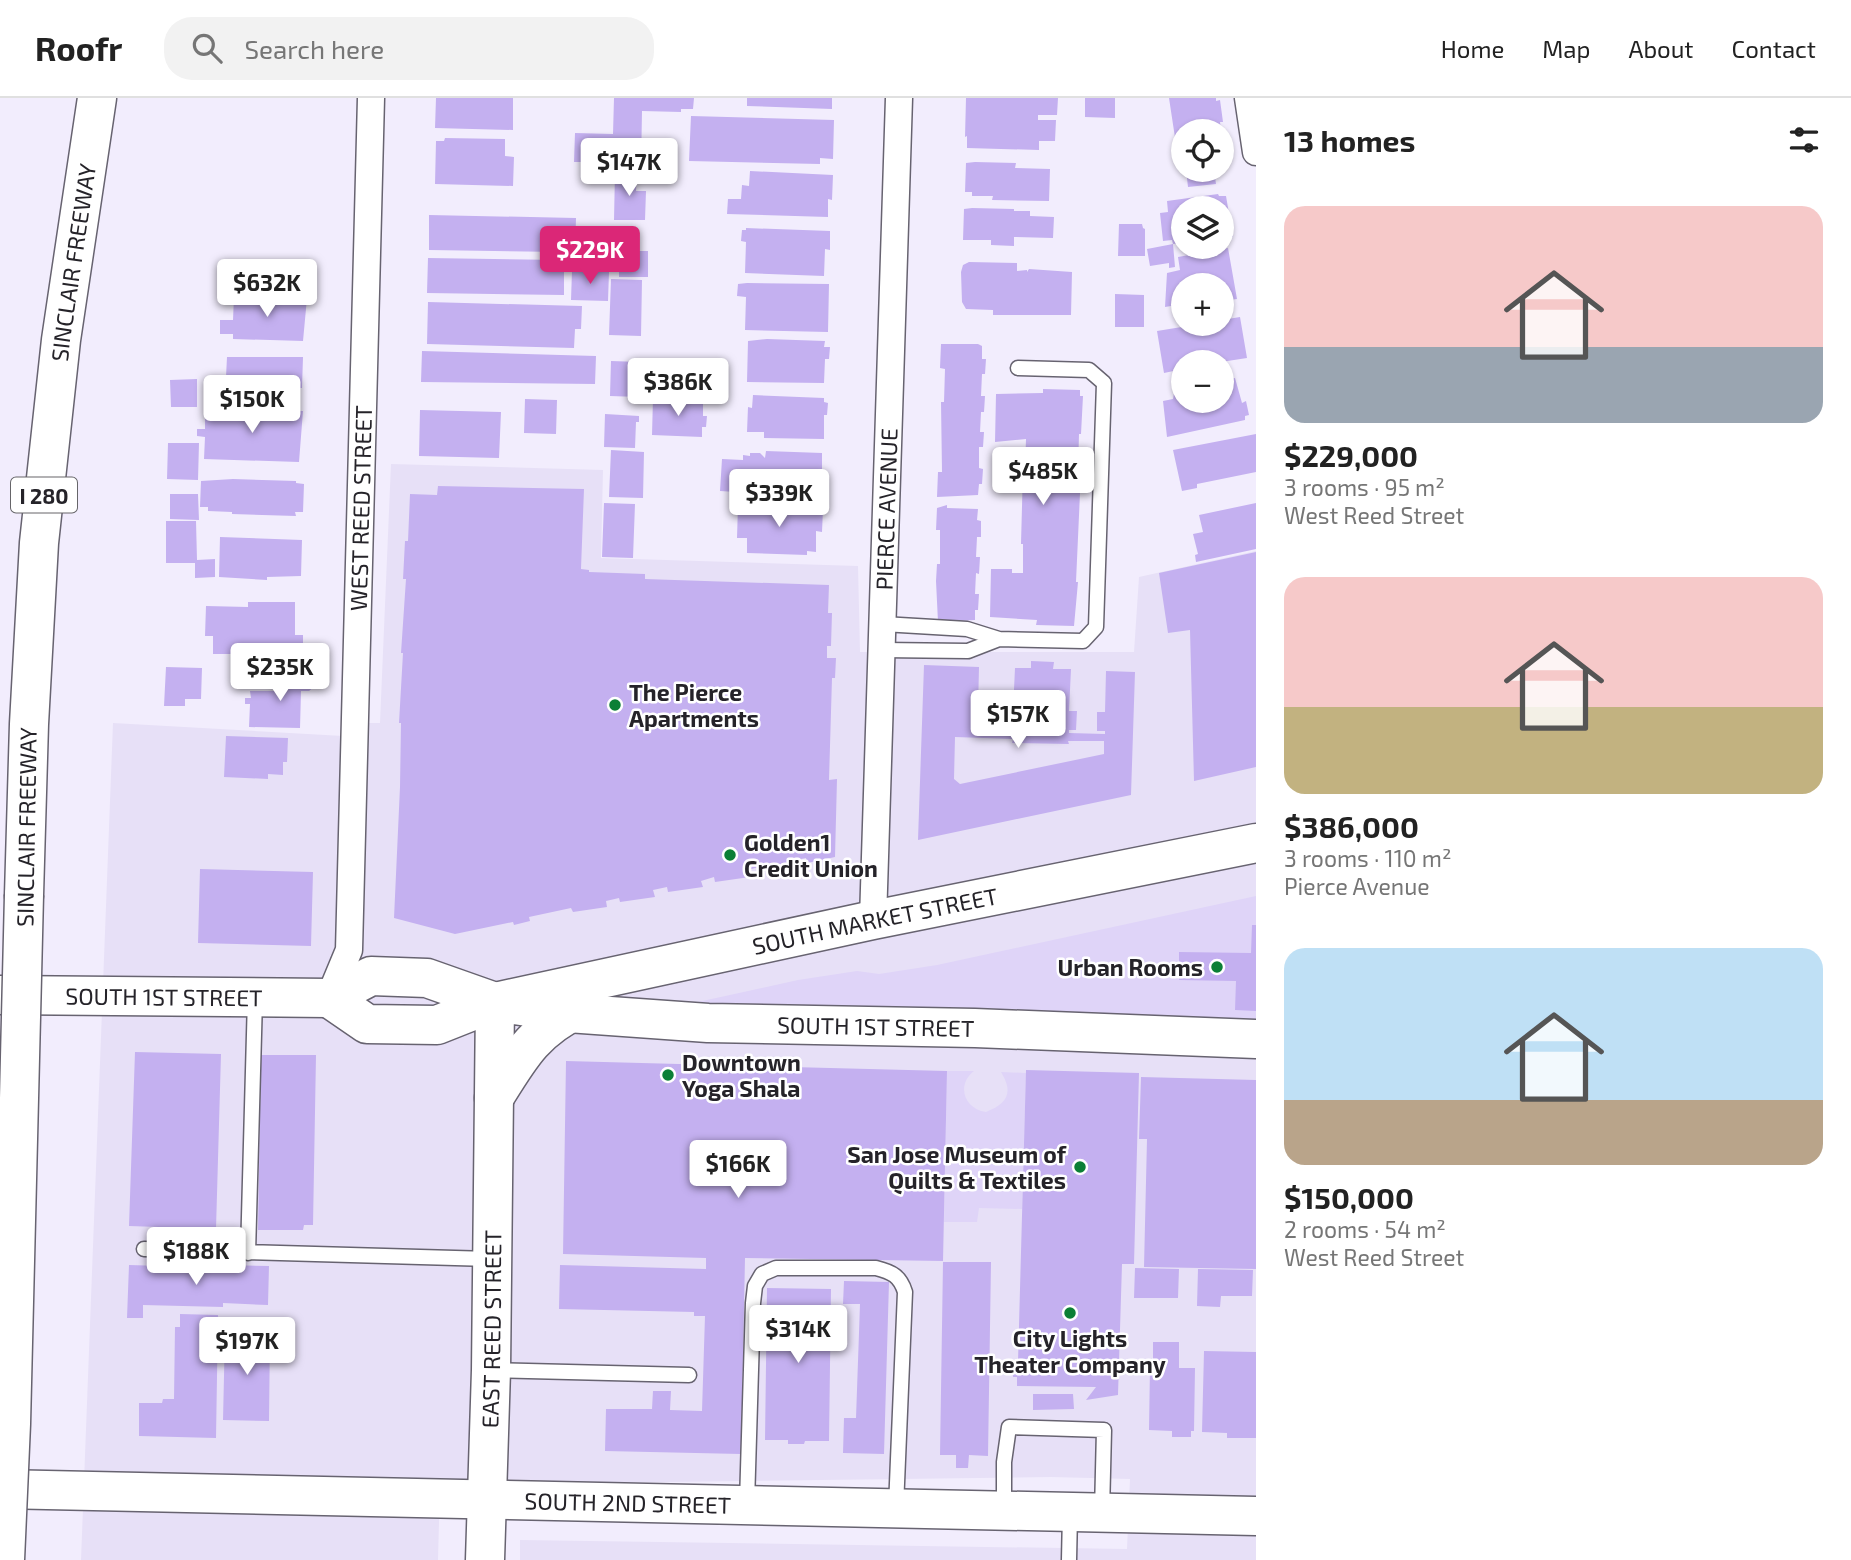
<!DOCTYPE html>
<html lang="en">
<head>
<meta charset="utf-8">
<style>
  body { margin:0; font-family:"Exo 2",sans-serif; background:#f2f2f2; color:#222; height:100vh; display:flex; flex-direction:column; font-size:26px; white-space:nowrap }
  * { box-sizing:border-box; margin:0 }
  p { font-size:23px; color:#767676 }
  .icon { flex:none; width:38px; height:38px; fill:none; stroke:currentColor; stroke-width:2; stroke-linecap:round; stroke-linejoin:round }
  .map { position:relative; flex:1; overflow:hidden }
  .sheet { display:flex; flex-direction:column; background:#fff; width:595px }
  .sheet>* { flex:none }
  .buttons { position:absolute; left:1171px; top:21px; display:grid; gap:14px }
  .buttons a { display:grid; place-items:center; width:63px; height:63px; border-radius:50%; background:#fff; box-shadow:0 2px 5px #0004; font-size:35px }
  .price { position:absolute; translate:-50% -60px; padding:0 16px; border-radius:7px; background:#fff; color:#222; font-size:23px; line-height:46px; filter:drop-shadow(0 2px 4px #0008) }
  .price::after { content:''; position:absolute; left:50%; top:42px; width:21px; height:16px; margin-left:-10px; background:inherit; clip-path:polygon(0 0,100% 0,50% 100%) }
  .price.current { background:#db2777; color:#fff }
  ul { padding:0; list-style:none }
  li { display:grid; align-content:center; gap:14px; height:371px; padding:0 28px }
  li span { display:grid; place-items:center; height:217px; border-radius:21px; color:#555 }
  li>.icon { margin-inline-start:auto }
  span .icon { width:126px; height:126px; fill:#fffc; stroke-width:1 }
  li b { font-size:30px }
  h2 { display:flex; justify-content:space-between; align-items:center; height:84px; padding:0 28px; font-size:30px }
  header { display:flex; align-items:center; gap:42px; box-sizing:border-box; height:98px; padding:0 35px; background:#fff; border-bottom:2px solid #e0e0e0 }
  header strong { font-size:33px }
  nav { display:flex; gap:38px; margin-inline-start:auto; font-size:24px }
  .search { width:490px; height:63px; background:#f2f2f2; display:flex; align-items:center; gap:18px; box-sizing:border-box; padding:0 24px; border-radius:28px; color:#767676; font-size:26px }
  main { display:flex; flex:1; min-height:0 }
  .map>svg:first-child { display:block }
</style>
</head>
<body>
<header>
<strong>Roofr</strong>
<div class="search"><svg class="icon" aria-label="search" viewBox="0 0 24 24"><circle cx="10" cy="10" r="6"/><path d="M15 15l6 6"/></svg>Search here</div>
<nav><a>Home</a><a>Map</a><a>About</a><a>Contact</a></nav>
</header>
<main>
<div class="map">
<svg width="1256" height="1462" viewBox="0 0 1256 1462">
  <rect width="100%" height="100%" fill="#f2edfd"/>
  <!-- built -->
  <path fill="#e7e0f7" d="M391,366L603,372L601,460L858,468L860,554H1134L1139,479L1256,453V1462H520V1442L1127,1451L1130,1381L1051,1379L440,1387L438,1462H81L113,625L343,638V625H380Z"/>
  <!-- green -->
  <path fill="#dfd4f8" d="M1256,798V923L675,909L798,882L857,873L879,876L937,867Z
    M947,973H974C956,987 964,1011 986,1014C1007,1006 1014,995 1001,974L1026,975L1022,1111L979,1110L977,1124H944Z"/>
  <!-- building -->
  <path fill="#c4b0f0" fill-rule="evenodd" d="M436,0H513V32L435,30Z
    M614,0H694L693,11H681V14L642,13L641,69L612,68V64H574L575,35L613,36Z
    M747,0H832V11L747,8Z
    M966,0H1058L1057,17H1038V22H1056L1055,43H1039V52L967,50V38L965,39Z
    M1085,0H1115V20L1085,19Z
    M1169,0H1216V3L1220,2L1223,24H1220L1221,33H1183V65L1179,66Z
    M691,18L834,22L833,61L820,60V66L689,63Z
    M445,40L505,41V58L514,59L513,88L435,86L436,43H444Z
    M975,64L1016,65L1015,70L1050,71L1049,103L992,102L993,98H972V94H965L966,65Z
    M1186,72H1214L1216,86L1188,89Z
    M750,73L833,77L832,102L828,101V119L727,116L728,101H741L742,87L749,88Z
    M615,74L637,75L636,93H646L645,122H614Z
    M1218,96L1219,98H1226L1233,139L1222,140V110H1183V145L1173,146L1175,169L1169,170V165L1150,168L1147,151L1173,146L1172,142L1163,143L1160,115L1168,114L1167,103Z
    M972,110L1014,111V113H1030V118L1054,119L1053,140L1014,139V148L991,147V142H963L964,111Z
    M429,117L576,120L575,155L567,154V166H564V197L427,195L428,160L561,162V154L429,152Z
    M1119,126H1142L1143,130L1145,131V158H1118Z
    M746,130L830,133V152L825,151L824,178L745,175L746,144L741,143L742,132H746Z
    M1228,150L1237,201L1222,203V187H1183V206L1165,209L1167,175L1180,172L1178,159Z
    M619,153H648V179H619Z
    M969,164L1017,165V173L1027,172V174L1029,171L1072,174L1071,217H993V212L966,211L962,204L961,174L963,167Z
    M572,173L609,174L608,203L571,202Z
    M611,181L642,182L641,238L609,237Z
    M747,185L829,186L828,234L745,232L746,199L737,198L738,186Z
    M1115,196L1144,197V229H1115Z
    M234,198L307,200L303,243L233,241V236H220V222H233Z
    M428,204L582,208L581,231H575L574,250L427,246Z
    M1240,219L1247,260L1221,264H1183V271L1164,275L1157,233L1200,226H1222V222Z
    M767,241L825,243L824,249H830L829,261H825L824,285L747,284L748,243Z
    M941,246H978L982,248V261H986L985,276H982L981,298H985L984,314H981L980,334H984L983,349H979V370L983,371L982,386H979L978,397L937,399L938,374H942L941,304H944L945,271L940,270Z
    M422,253L596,258L595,286L421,284Z
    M227,259H303L302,290H282V299H225Z
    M611,263L640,264L639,299L610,298Z
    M1229,279V281L1235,280L1242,305L1246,303L1249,317L1245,318V322L1167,339L1163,303L1173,301L1175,290L1183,288V303H1222V280Z
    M197,281V309H171L170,282Z
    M1043,291L1080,292V298H1083L1081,336H1079L1078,373H1081L1076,484H1078L1074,528L1036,527L1037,522L990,519L991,471H1012V475H1023V446H1021L1023,371H1025L1026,341L995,344L996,296L1043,295Z
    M753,297L824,300V304L828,305L827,317H824V341L764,340V334H747L748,309L752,310Z
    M653,300L703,302V318H707L706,329H702V339L652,337Z
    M525,301L557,302L556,336L524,335Z
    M205,310L303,313L299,364L204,361L205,339L197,338V331H205Z
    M420,312L501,314L499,360L419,358Z
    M605,316L639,318V324H636L635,350L604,349Z
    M1256,336V374L1197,386V390L1182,393L1173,352Z
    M168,345H199L198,382L167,381Z
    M611,352L644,354L643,400L609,399Z
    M766,353L822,355V396H814V399L720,393L722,361L743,362V357L750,358V355H760L765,360Z
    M233,381L296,383V385L304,386L303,414H295L296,418L232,416V414L208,413V409H200L201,383Z
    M438,388L584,391L581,471L589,472V474L645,476V481L829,487L828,515H832L831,548H827V560H836L835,580H832L829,682L837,681L835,759L807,765L806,760L796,762L798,768L763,773L762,768L748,772L750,779L715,784L714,779L701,783L703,789L668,794L667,789L653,792L655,799L620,804L619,800L606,803L607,809L573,814L571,810L529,819L530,823L514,827L513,824L455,836L394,820L400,689L401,625H399L403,555H401L406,481H403L405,443H408L410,396L437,397Z
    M170,396H198L199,422L170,421Z
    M604,405L635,406L633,460L602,459Z
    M1256,405V451L1196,464L1195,457L1198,456L1193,436L1203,434L1199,417Z
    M947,407V410L978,411L977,422L981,423V439H977L976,459H980L979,476L976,475L975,496H979L978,512H975V522L938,524L936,483L937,466H940V432H936L937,410Z
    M738,408L823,411L822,434L816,433V454L807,453V457L747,455V440H737Z
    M166,423H196L197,462L215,461V479L195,480V465H166Z
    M220,439L302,442L301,478L267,479V482L219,479Z
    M1256,454V669L1194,683L1190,532L1168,535L1159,475Z
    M248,504H295V537H303V564L234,563L235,556H213V538H205L206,508L248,509Z
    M1031,563L1054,564L1053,571H1071L1069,613H1077L1076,632H1069V635L1105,636V633H1097V614H1105L1106,573L1135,574L1131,697L918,742L924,567L979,569L978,611H986L985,629H978L977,633L1005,634L1006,612L1013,613L1015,570H1031ZM955,639L1013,641L1012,645L1069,646L1068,643H1104V656L960,686L954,681Z
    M166,569L202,570L201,601H185V608H164Z
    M280,576L310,577L315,583V588L309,593H301L300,630L249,629L250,606H245V600H251L250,593H280Z
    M226,638L288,640L287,664H283V677L268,676V681L224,679Z
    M200,771L313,774L311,848L198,845Z
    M1252,827H1256V913L1235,912L1236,883L1179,882V854L1251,855Z
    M135,954L221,956L216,1131L129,1128Z
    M261,957H316L313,1127H304L303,1132H258Z
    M566,963L947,973L943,1163L745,1160L741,1356L605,1353L606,1311H652L653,1293H671L670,1312L702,1313L705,1218H694V1214L559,1211L560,1167L706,1171V1160L563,1156Z
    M1026,972L1139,975L1134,1166H1122L1118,1297L1086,1302L1096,1289L1017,1288V1279H1013L1014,1263L1018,1264Z
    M1141,979L1256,982V1171L1144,1169L1147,1041H1139Z
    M943,1164H991L988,1358L969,1357L968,1370H956V1357H940Z
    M129,1167L227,1170V1167L269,1168L268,1207L223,1205V1209L143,1207V1220H127Z
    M1135,1170L1179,1171L1178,1200H1134Z
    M1198,1171L1253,1172L1252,1198H1221L1220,1209L1197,1208Z
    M844,1183L889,1184L884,1356L843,1355L844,1320H856L860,1206H843Z
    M767,1190L831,1191L829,1343H805L804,1346H788V1342H765Z
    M180,1216L218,1217L216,1340L139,1338V1305H162L163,1301H174L175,1229H180Z
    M225,1234L270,1235L269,1323L223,1322Z
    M1153,1244H1179V1270H1195L1194,1333H1191V1339H1172V1333L1149,1332L1150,1269H1153Z
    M1204,1253L1256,1254V1340H1227V1335L1202,1334Z
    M1033,1296H1073L1074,1311L1033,1312Z"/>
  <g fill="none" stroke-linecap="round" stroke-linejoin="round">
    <!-- lane casing -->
    <g stroke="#676370" stroke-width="17">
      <path id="lane" d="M883,526L967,531L999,541L1083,543L1096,529L1104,285L1089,272L1018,270
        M882,552L968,553L999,541
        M144,1151L490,1161
        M248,1155L255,900
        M492,1272L689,1277
        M747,1405L753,1205L755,1188L762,1176L776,1170H876C892,1174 900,1178 905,1194L896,1409
        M1004,1411V1364L1009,1329L1104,1332L1102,1414
        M1069,1462L1070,1416"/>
    </g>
    <!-- street casing -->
    <g stroke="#676370" stroke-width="29">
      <g id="street">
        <path d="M1248,0L1256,54"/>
        <path id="s1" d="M873,822L899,0"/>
        <path id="s2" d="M329,900L349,852L371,0"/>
      </g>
    </g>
    <!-- secondary casing -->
    <g stroke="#676370" stroke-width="41">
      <g id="secondary">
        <path d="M494,1000C520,958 534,932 580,910"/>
        <path id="s3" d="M0,1391L1256,1418"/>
        <path id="s4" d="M485,1462L491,1272L495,904L568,915L708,925L975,930L1256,941"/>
      </g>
    </g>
    <!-- primary casing -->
    <g stroke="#676370" stroke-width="41">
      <g id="primary">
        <path id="s5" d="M0,897L329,900L371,878L427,880L495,904"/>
        <path id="s6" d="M329,900L367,926L437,927L495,904L873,822L1256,745"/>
      </g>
    </g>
    <!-- highway casing -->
    <g stroke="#676370" stroke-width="41">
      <g id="highway">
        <path id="s7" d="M24,797L29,626L39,445L61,242L97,0"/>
      </g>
    </g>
    <!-- lane -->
    <use href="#lane" stroke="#fff" stroke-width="14"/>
    <!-- street -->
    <use href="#street" stroke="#fff" stroke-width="26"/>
    <!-- secondary -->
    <use href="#secondary" stroke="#fff" stroke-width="38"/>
    <!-- primary -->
    <use href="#primary" stroke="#fff" stroke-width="38"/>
    <!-- highway -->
    <use href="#highway" stroke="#fff" stroke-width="38"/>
    <!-- highway-bridge casing -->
    <g stroke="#676370" stroke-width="41" stroke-linecap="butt">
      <path id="highway-bridge" d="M5,1462L11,1326L24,797"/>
    </g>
    <!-- highway-bridge -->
    <use href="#highway-bridge" stroke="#fff" stroke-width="38"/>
  </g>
  <!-- markers -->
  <g fill="#0b7f36" stroke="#fff" stroke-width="2.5">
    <circle cx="615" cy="607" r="7"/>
    <circle cx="730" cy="757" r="7"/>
    <circle cx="1217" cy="869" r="7"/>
    <circle cx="668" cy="977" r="7"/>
    <circle cx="1080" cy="1069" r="7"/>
    <circle cx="1070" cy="1215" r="7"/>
  </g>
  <g text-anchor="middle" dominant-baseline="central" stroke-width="5" stroke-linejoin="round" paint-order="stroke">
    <!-- shield labels -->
    <rect fill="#fff" stroke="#666569" stroke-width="2" x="11" y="379.5" width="66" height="35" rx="5"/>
    <g font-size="21" font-weight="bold" fill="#252329">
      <text x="44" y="397">I 280</text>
    </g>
    <!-- street labels -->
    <g font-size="23" fill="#252329" stroke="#fff">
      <text stroke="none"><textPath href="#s7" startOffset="635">SINCLAIR FREEWAY</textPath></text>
      <text stroke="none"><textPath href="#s2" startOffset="494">WEST REED STREET</textPath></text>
      <text stroke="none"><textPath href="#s1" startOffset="411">PIERCE AVENUE</textPath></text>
      <text transform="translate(26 729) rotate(-89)">SINCLAIR FREEWAY</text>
      <text stroke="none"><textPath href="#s6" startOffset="567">SOUTH MARKET STREET</textPath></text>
      <text stroke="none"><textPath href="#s5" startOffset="164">SOUTH 1ST STREET</textPath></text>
      <text stroke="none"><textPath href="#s4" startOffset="940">SOUTH 1ST STREET</textPath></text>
      <text stroke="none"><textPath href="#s4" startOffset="231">EAST REED STREET</textPath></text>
      <text stroke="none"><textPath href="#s3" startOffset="628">SOUTH 2ND STREET</textPath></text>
    </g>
    <!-- poi labels -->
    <g font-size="23" font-weight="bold" fill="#252329" stroke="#fff" text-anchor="start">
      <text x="629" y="594">The Pierce<tspan x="629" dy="26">Apartments</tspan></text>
      <text x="744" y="744">Golden1<tspan x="744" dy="26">Credit Union</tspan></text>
      <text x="1203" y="869" text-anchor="end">Urban Rooms</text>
      <text x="682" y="964">Downtown<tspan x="682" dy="26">Yoga Shala</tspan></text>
      <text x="1066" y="1056" text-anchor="end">San Jose Museum of<tspan x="1066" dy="26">Quilts &amp; Textiles</tspan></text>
      <text x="1070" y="1240" text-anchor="middle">City Lights<tspan x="1070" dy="26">Theater Company</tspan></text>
    </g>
  </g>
</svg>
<div class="buttons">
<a><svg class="icon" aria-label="locate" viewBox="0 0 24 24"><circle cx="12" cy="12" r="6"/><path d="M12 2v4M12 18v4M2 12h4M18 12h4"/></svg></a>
<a><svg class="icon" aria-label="layers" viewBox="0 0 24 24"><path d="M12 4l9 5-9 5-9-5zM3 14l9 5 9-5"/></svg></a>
<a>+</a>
<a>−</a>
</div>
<b class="price" style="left:629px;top:100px">$147K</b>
<b class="price current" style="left:590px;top:188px">$229K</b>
<b class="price" style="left:267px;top:221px">$632K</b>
<b class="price" style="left:678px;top:320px">$386K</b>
<b class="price" style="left:252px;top:337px">$150K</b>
<b class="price" style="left:1043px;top:409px">$485K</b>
<b class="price" style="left:779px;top:431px">$339K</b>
<b class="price" style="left:280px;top:605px">$235K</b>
<b class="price" style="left:1018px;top:652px">$157K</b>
<b class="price" style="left:738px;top:1102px">$166K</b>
<b class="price" style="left:196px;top:1189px">$188K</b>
<b class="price" style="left:798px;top:1267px">$314K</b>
<b class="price" style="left:247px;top:1279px">$197K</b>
</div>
<section class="sheet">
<h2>13 homes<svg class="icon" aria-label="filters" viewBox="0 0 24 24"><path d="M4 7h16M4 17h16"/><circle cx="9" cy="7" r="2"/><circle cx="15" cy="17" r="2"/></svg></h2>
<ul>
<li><span style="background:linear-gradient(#f6c9c9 65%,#9aa5b1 0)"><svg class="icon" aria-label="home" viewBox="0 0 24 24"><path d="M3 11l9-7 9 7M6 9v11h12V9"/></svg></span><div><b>$229,000</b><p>3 rooms · 95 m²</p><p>West Reed Street</p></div></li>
<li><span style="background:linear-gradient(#f6c9c9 60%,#c2b280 0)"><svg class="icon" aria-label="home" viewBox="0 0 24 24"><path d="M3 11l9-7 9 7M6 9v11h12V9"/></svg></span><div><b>$386,000</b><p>3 rooms · 110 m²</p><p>Pierce Avenue</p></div></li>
<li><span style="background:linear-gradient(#bfe0f5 70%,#b9a48a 0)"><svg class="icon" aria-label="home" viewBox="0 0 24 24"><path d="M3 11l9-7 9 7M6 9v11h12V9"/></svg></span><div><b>$150,000</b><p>2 rooms · 54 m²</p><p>West Reed Street</p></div></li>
</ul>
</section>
</main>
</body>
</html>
